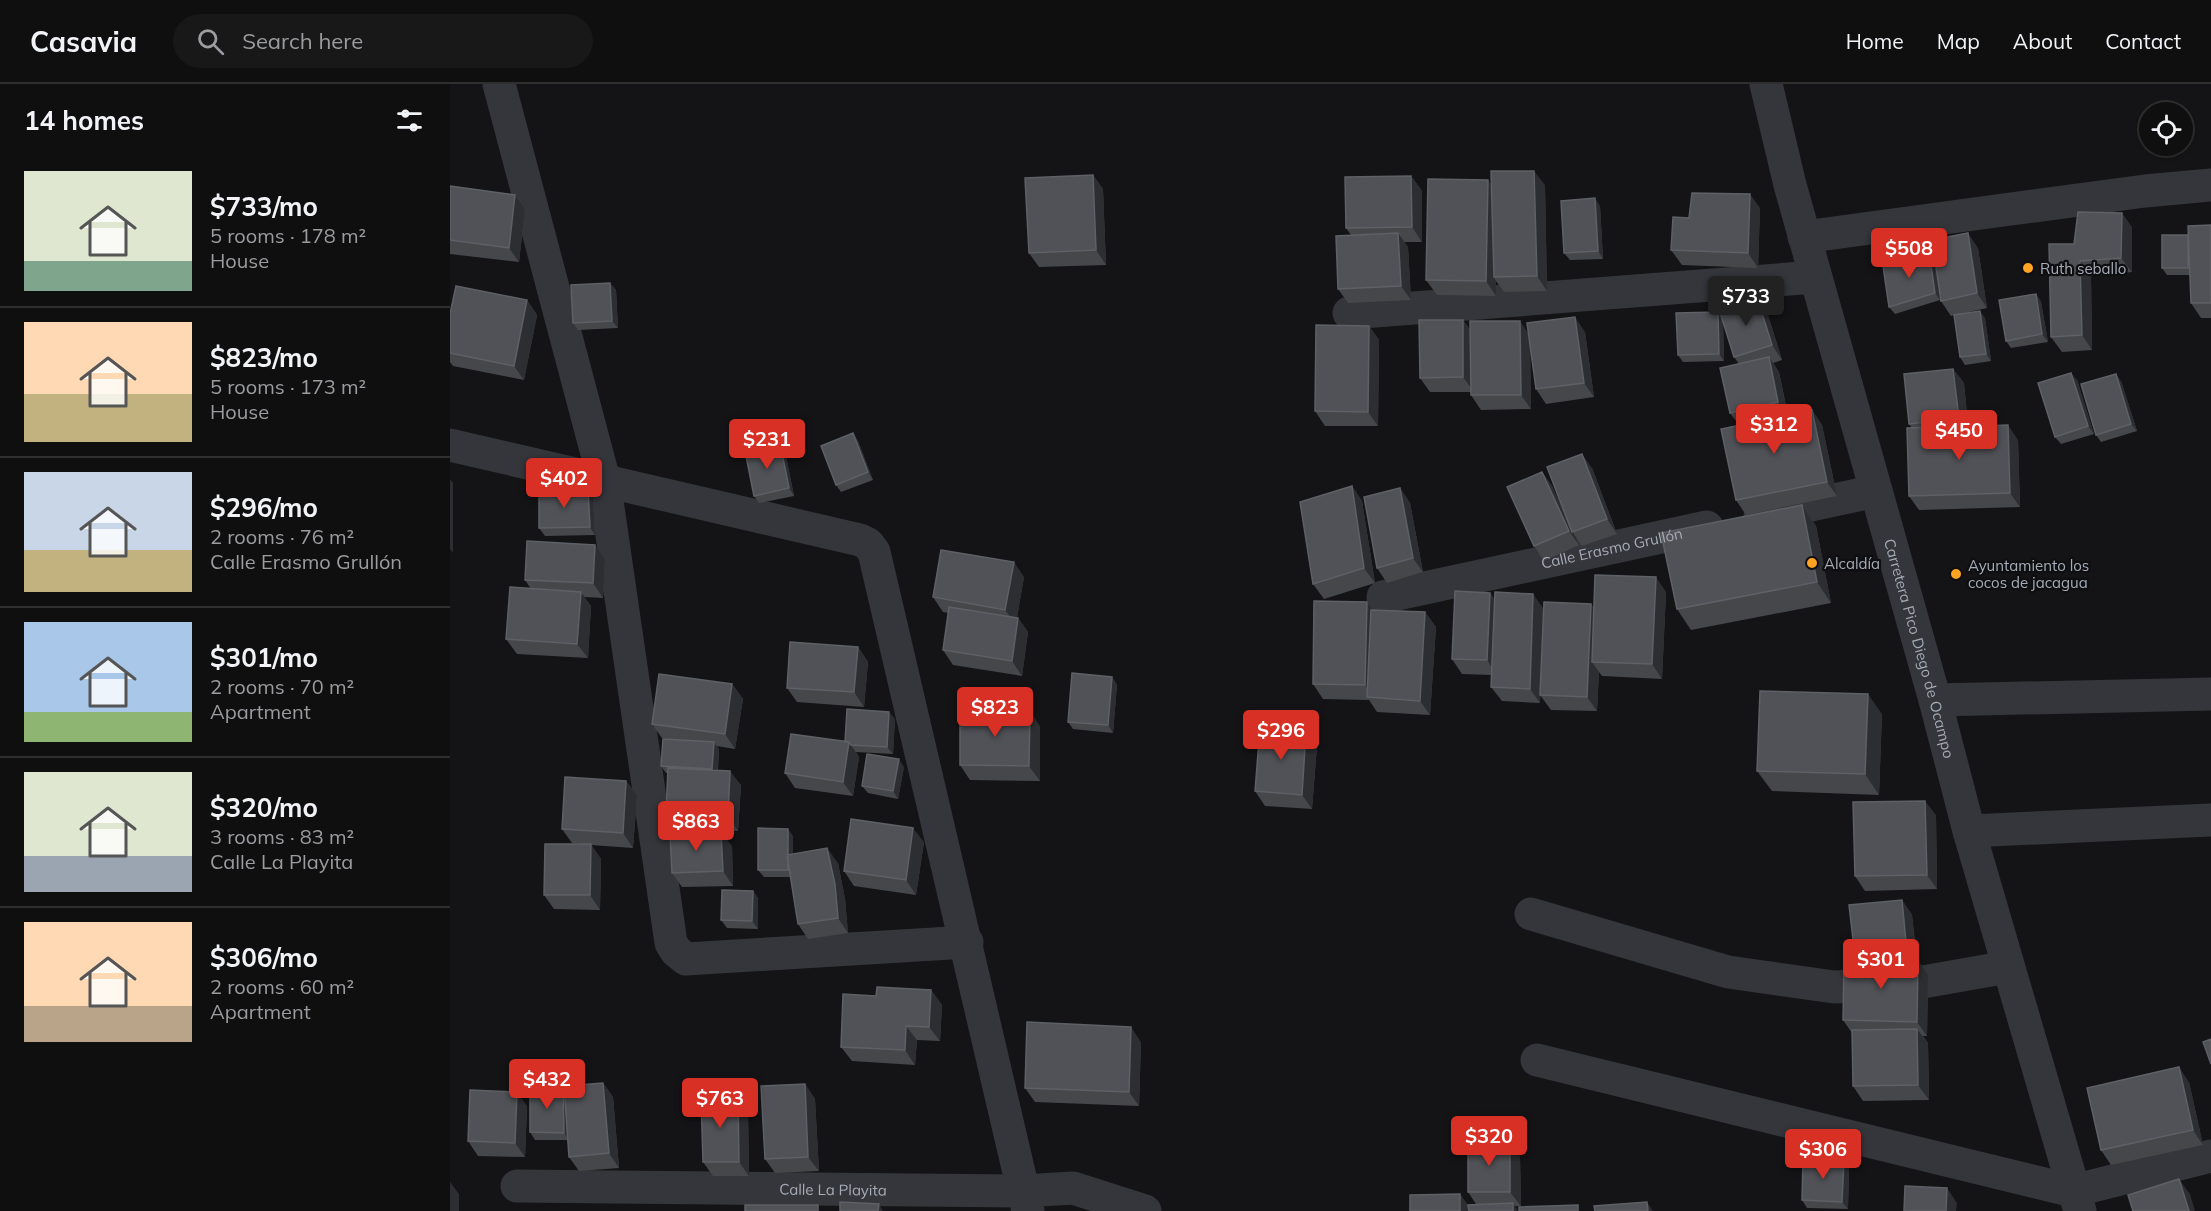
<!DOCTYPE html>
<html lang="en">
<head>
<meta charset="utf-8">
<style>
  body { margin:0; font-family:Mulish,sans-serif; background:#181819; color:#f1f3f6; height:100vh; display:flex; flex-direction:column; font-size:22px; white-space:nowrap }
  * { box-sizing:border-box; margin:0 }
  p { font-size:20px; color:#9b9c9f }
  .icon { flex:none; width:33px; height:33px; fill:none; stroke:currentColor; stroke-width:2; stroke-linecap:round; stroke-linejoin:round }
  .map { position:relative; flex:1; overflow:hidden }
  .sheet { display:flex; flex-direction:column; background:#0f0f10; width:450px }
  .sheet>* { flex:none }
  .controls { position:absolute; left:1689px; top:18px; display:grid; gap:12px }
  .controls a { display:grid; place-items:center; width:54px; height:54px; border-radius:50%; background:#0f0f10; box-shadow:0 2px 4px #0004,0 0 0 2px #2f2f30; font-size:30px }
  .price { position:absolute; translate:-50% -51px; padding:0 14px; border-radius:6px; background:#d93025; color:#fff; font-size:20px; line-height:39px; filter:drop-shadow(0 2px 3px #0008) }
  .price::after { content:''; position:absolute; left:50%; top:36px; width:18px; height:14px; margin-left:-9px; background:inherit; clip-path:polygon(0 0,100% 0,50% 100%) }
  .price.active { background:#222; color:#fff }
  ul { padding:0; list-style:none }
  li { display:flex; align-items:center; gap:18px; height:150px; padding:0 24px }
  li+li { border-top:2px solid #2f2f30 }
  li span { display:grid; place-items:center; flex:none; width:168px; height:120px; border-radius:0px; color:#555 }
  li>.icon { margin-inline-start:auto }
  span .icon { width:72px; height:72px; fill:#fffc; stroke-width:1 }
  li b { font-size:26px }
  h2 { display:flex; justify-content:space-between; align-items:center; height:72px; padding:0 24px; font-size:26px }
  header { display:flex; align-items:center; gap:36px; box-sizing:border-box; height:84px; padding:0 30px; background:#0f0f10; border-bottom:2px solid #2f2f30 }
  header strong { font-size:28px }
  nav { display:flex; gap:33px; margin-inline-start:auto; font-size:21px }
  .search { width:420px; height:54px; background:#181819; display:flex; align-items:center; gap:15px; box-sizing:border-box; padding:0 21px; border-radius:33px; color:#9b9c9f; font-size:22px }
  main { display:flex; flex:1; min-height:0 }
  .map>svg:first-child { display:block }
</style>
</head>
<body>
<header>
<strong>Casavia</strong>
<div class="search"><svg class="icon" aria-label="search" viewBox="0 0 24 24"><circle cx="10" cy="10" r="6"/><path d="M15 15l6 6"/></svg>Search here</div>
<nav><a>Home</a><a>Map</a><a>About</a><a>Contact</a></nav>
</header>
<main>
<section class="sheet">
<h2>14 homes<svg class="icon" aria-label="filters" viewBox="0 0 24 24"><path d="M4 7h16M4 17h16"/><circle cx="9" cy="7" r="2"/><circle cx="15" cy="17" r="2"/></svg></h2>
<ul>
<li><span style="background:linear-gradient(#dfe7d0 75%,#7fa58c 0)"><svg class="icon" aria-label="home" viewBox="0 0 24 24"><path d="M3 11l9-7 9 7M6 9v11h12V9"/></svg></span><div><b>$733/mo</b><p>5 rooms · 178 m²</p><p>House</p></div></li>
<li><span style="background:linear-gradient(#ffd9b3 60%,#c2b280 0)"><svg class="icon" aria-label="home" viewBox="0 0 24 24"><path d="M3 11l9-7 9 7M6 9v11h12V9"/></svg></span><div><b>$823/mo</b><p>5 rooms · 173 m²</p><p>House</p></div></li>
<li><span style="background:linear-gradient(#c9d6e8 65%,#c2b280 0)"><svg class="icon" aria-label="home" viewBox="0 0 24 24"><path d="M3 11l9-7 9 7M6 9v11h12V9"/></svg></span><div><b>$296/mo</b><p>2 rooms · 76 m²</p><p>Calle Erasmo Grullón</p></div></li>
<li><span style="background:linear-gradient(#a9c7e8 75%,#8fb573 0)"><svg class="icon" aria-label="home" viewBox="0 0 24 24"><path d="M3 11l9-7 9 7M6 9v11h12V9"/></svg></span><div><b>$301/mo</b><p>2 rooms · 70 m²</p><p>Apartment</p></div></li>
<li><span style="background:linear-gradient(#dfe7d0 70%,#9aa5b1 0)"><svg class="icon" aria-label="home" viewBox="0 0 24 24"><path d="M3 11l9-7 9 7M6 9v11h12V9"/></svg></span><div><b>$320/mo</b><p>3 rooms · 83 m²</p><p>Calle La Playita</p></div></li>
<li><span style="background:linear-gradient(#ffd9b3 70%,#b9a48a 0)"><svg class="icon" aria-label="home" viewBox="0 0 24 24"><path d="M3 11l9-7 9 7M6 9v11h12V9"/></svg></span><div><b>$306/mo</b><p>2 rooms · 60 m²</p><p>Apartment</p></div></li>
</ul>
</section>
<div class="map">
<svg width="1761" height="1127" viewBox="0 0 1761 1127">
  <rect width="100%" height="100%" fill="#141416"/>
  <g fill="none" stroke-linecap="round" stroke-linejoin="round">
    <!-- minor -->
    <g stroke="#35363b" stroke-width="33">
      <path d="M49,0L154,396L221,859L226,867L236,875L517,858"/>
      <path d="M1354,153L1695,107L1761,101"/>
      <path d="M899,229L1365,193"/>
      <path d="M0,361L410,456L418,460L424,468L578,1127"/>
      <path d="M1310,432L1426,407"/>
      <path id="s1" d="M933,513L1257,443"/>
      <path d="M1485,616L1761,610"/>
      <path d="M1519,747L1761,736"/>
      <path d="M1081,830L1278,888L1384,903L1467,899L1558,883"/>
      <path d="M1087,976L1623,1107L1761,1072"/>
      <path id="s2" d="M67,1102L573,1107L623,1104L695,1127"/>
    </g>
    <!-- tertiary -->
    <path stroke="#35363b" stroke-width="33" id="s3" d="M1316,0L1340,101L1485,616L1519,747L1630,1127"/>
  </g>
  <!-- wall -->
  <path fill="#45474b" d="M643,91L653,105L656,181L589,183L579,169Z
    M961,92L972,107V158H954L958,163L961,216L898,219L888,205L901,151L896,144Z
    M1095,101L1097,207L1054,208L1046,197V212L987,211L976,196L1042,102Z
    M0,102L65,111L75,125L69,178L0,170Z
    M1150,122L1153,175L1120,176L1114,169Z
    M1310,124L1308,184L1232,181L1221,166L1239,134Z
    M1761,141V234H1751L1741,219L1740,191H1717L1712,184L1738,151Z
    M1682,143V188L1641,192L1642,266L1612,268L1601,253L1624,160Z
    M1528,164L1537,224L1510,230L1535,234L1541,277L1515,281L1510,273L1504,231L1501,232L1491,217Z
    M1479,168L1484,175L1490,216L1445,230L1439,223Z
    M160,199L166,206L168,244L128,246L123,239Z
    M1586,210L1591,218L1598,258L1561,264L1556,257Z
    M1307,213L1317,228L1332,276L1323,279L1329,288L1338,331L1362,326L1372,341L1387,412L1296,431L1286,416L1289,341L1280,329L1289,280L1284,273L1273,237L1274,277L1233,278L1228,271L1272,234Z
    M77,216L87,231L74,296L3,282L0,278V230Z
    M1013,236L1020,246L1078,249L1135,248L1144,313L1096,320L1086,305L1080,263L1081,325L1031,326L1021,311V308H980L970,294Z
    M919,242L929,256L928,342H875L865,327Z
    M1503,285L1514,299L1518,342L1568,356L1570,423L1469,426L1459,412L1462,344L1459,340Z
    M1627,296L1644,350L1611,360L1605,353Z
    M1671,297L1687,347L1651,358L1646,351Z
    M403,349L408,357L423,396L391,408L386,401Z
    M330,359L335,367L344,412L309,419L304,412Z
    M1142,384L1167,450L1132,462L1124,451L1129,461L1094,477L1084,462L1092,388L1102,402L1117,435Z
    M902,402L912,417L925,499L874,515L863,500Z
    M950,404L960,419L973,488L937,499L927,484Z
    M143,413L145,451L95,452L89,444Z
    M1352,421L1366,442L1381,519L1241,546L1227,525Z
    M145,461L155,475L153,514L134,513L141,522L138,574L67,570L56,555L81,505L75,496Z
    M574,493L567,533L568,534L578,548L572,592L503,581L493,566L499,529L493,528L483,513Z
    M1216,508L1212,595L1152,592L1149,588L1147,627L1101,626L1090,611L1141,520L1144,524Z
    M1040,509L1045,516L1093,524L1090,619L1052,617L1041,603L1042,591L1012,590L1002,575Z
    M922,526L975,528L986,543L980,631L927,628L919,616L873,615L863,600Z
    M408,563L418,578L414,623L347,618L337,604Z
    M662,593L667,601L663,649L623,645L618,638Z
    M282,600L293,615L285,665L267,662L269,666L268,686L291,701L288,747L226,743L216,729L218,689H216L211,682L217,655L212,654L202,640Z
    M1432,630L1429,711L1322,707L1307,687Z
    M445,635L443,670L406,668L409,673L403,712L345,704L335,689L395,658Z
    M590,642V697L520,696L510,681Z
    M867,662L862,725L815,722L805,707Z
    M454,683L448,715L418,709L412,702Z
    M176,697L187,711L183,764L141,761L151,775L150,826L104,825L94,811L133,760L122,759L112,745Z
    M1486,731L1487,805L1415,807L1405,792Z
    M343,752V770L388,779L395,815L398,849L358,855L348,840L341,793H314L308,786Z
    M474,758L466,811L404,802L394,787Z
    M282,762L283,802L232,803L222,789Z
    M303,807L308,814V845L277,844L271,836Z
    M1452,816L1462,831L1467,876L1478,891L1477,952H1473L1478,959L1479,1016L1413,1017L1403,1002L1402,949L1393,936L1406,875L1405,873Z
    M481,906L492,921L490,957L467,956L465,981L402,977L391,963L426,912Z
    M691,958L689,1022L585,1018L575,1004Z
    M1739,998L1753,1061L1661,1081L1651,1066Z
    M153,999L163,1013L169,1084L129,1087L119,1073L118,1056H85L80,1048L113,1004Z
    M355,1000L365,1015L369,1087L325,1089L315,1075Z
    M288,1012L298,1027L299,1092H263L253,1078Z
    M77,1022L75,1073L28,1072L18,1057Z
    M1060,1058L1070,1073L1071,1122L960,1127L1010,1110L1018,1122L1026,1120L1018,1108Z
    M1394,1076L1399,1084L1398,1125L1357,1124L1352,1116Z"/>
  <!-- shaded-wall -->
  <path fill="#2d2e31" d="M1084,87L1095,101L1097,207L1087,192Z
    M643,91L653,105L656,181L646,166Z
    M961,92L972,107V158L962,143Z
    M1038,96L1048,111L1044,193L1046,197V212L1036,197Z
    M1300,110L1310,124L1308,184L1298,169Z
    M65,111L75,125L69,178L59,164Z
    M1145,114L1150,122L1153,175L1148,167Z
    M1672,129L1682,143V188L1671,174Z
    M948,149L958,163L961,216L951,202Z
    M1518,149L1528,164L1537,224L1527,209Z
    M1479,168L1484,175L1490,216L1485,209Z
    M1630,177L1641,192L1642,266L1632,251Z
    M160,199L166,206L168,244L162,237Z
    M1586,210L1591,218L1598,258L1592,250Z
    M1307,213L1317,228L1332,276L1322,261Z
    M77,216L87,231L74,296L64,282Z
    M1530,227L1535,234L1541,277L1536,270Z
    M1268,228L1273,235L1274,277L1269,270Z
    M1125,233L1135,248L1144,313L1134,299Z
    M1013,236L1023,251L1024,308L1013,293Z
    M1070,237L1080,252L1081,325L1071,311Z
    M919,242L929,256L928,342L918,328Z
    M1319,273L1329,288L1338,333L1328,318Z
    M1503,285L1514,299L1519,349L1509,334Z
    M1621,289L1627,296L1644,350L1638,342Z
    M1666,290L1671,297L1687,347L1681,340Z
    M1362,326L1372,341L1387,412L1377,398Z
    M1558,341L1568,356L1570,423L1560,409Z
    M403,349L408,357L423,396L418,388Z
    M330,359L335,367L344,412L339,404Z
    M1132,370L1142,384L1167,450L1157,435Z
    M1092,388L1102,402L1129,461L1119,447Z
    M0,395L3,399V469L0,465Z
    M902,402L912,417L925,499L914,484Z
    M950,404L960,419L973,488L963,474Z
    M138,406L143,413L145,451L140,443Z
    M1352,421L1366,442L1381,519L1367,498Z
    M145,461L155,475L153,514L143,499Z
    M564,478L574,493L566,540L555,526Z
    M1206,493L1216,508L1212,595L1202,580Z
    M131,508L141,522L138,574L127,560Z
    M1040,509L1050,523L1047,591L1037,576Z
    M1083,510L1093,524L1090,619L1080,605Z
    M917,518L927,533L924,613L915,601Z
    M1141,520L1151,534L1142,578L1149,588L1147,627L1137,613Z
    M975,528L986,543L980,631L970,617Z
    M568,534L578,548L572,592L562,577Z
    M408,563L418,578L414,623L404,608Z
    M662,593L667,601L663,649L658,641Z
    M282,600L293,615L285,665L275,650Z
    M1418,610L1432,630L1429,711L1415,690Z
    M580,627L590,642V697L579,682Z
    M439,628L445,635L443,670L437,663Z
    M856,647L867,662L862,725L852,711Z
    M264,658L269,666L267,693L262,685Z
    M399,658L409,673L403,712L393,698Z
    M449,675L454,683L448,715L443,707Z
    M280,687L291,701L288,747L278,732Z
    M176,697L187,711L183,764L173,749Z
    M1475,717L1486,731L1487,805L1477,791Z
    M463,744L474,758L466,811L456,796Z
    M338,745L343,752V793L338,786Z
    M271,748L282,762L283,802L273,787Z
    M141,760L151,775L150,826L140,811Z
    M377,764L388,779L395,815L398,849L388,834Z
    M303,807L308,814V845L302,837Z
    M1452,816L1462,831L1467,883L1457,868Z
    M1468,876L1478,891L1477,952L1467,938Z
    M481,906L492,921L490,957L479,943Z
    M456,942L467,956L465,981L455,966Z
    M681,943L691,958L689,1022L679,1008Z
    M1467,945L1478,959L1479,1016L1468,1001Z
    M1729,983L1739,998L1753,1061L1743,1046Z
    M153,999L163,1013L169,1084L159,1069Z
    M355,1000L365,1015L369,1087L358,1073Z
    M113,1004L119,1056L114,1049Z
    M67,1008L77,1022L75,1073L65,1059Z
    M288,1012L298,1027L299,1092L289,1078Z
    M1060,1058L1070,1073L1071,1122L1060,1108Z
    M1394,1076L1399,1084L1398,1125L1392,1118Z
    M1729,1095L1740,1110L1745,1127H1739Z
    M0,1098L9,1110V1127H0Z
    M1497,1104L1507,1119L1506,1127H1496Z
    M1010,1110L1020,1124V1127H1010Z
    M1197,1118L1203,1127H1198Z
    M1063,1119L1068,1127H1063Z
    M429,1120L433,1127H428Z"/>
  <!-- building -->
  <path fill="#505257" stroke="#5d6066" stroke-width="1.5" d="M1041,87H1084L1087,192L1044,193Z
    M643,91L646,166L579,169L575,94Z
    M961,92L962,143L896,144L895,93Z
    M978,95L1038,96L1036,197L976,196Z
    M0,102L65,111L59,164L0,156Z
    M1242,109L1300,110L1298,169L1221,166L1223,133L1239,134Z
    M1145,114L1148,167L1114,169L1111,117Z
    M1628,128L1672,129L1671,174L1630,177L1632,251L1601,253L1599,160H1624Z
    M1761,141V219H1741L1738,142Z
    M948,149L951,202L888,205L886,152Z
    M1518,149L1527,209L1491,217L1482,156Z
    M1712,151H1738V184H1712Z
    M1479,168L1485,209L1439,223L1433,182Z
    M160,199L162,237L123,239L121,201Z
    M6,202L77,216L64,282L0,269V230Z
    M1586,210L1592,250L1556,257L1549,216Z
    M1307,213L1322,261L1284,273L1269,225Z
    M1530,227L1536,270L1510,273L1504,231Z
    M1268,228L1269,270L1228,271L1226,229Z
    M1125,233L1134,299L1086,305L1077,239Z
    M969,236H1013V293L970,294Z
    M1020,237H1070L1071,311H1021Z
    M866,241L919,242L918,328L865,327Z
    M1319,273L1328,318L1280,329L1270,284Z
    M1503,285L1509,334L1459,340L1454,290Z
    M1621,289L1638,342L1605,353L1588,299Z
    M1666,290L1681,340L1646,351L1631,300Z
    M1362,326L1377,398L1286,416L1271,345Z
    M1558,341L1560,409L1459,412L1457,344Z
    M403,349L418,388L386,401L371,362Z
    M330,359L339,404L304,412L295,367Z
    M1132,370L1157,435L1122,448L1097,383Z
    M1092,388L1119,447L1084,462L1057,403Z
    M902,402L914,484L863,500L850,418Z
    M950,404L963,474L927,484L914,413Z
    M138,406L140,443L89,444V407Z
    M1352,421L1367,498L1227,525L1211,449Z
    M77,457L145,461L143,499L75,496Z
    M491,466L564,478L555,526L483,513Z
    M1145,491L1206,493L1202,580L1142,578Z
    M60,503L131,508L127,560L56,555Z
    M1005,507L1040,509L1037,576L1002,575Z
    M1045,508L1083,510L1080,605L1041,603Z
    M864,517L917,518L915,601L863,600Z
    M1094,518L1141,520L1137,613L1090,611Z
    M499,523L568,534L562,577L493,566Z
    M921,526L975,528L970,617L917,613Z
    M340,558L408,563L404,608L337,604Z
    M622,589L662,593L658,641L618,638Z
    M209,590L282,600L275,650L202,640Z
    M1310,607L1418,610L1415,690L1307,687Z
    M397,625L439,628L437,663L401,661L399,658H395Z
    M510,627H580L579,682L510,681Z
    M810,644L856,647L852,711L805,707Z
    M341,650L399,658L393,698L335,689Z
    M213,655L264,658L262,685L211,682Z
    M417,670L449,675L443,707L412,702Z
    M218,684L280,687L278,732L216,729Z
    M115,693L176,697L173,749L112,745Z
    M1475,717L1477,791L1405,792L1403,718Z
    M401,735L463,744L456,796L394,787Z
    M308,744L338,745V786H308Z
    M271,748L273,787L222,789L220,749Z
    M95,760H141L140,811H94Z
    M377,764L385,800L388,834L348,840L337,771Z
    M272,806L303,807L302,837L271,836Z
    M1452,816L1457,868L1405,873L1399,821Z
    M1394,875L1468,876L1467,938L1393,936Z
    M427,903L481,906L479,943L456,942L455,966L391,963L393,910L426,912Z
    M577,938L681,943L679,1008L575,1004Z
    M1467,945L1468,1001L1403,1002L1402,946Z
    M1761,955V980L1753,958Z
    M1729,983L1743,1046L1651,1066L1637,1004Z
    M153,999L159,1069L119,1073L114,1002Z
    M355,1000L358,1073L315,1075L311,1002Z
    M80,1003L113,1004L114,1049L80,1048Z
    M20,1006L67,1008L65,1059L18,1057Z
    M288,1012L289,1078H253L251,1013Z
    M1060,1058V1108H1018V1059Z
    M1353,1075L1394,1076L1392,1118L1352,1116Z
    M1729,1095L1739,1127H1683L1678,1111Z
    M1455,1102L1497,1104L1496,1127H1454Z
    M1010,1110V1127H960V1111Z
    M390,1118L429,1120L428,1127H390Z
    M1197,1118L1198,1127H1145L1144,1122Z
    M1063,1119V1127H1019L1018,1121Z
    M295,1121H368V1127H295Z
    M1128,1121V1127H1069V1123Z"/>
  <!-- markers -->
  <g fill="#ffa323" stroke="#0f0f11" stroke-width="2">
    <circle cx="1578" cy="184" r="6"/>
    <circle cx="1362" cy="479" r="6"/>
    <circle cx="1506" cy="490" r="6"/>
  </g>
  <g text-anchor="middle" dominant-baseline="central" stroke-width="4.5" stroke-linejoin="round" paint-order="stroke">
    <!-- poi labels -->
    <g font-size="15" fill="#a5acb7" stroke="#0f0f11" text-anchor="start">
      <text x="1590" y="184">Ruth seballo</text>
      <text x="1374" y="479">Alcaldía</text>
      <text x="1518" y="481">Ayuntamiento los<tspan x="1518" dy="17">cocos de jacagua</tspan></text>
    </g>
    <!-- street labels -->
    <g font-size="15" fill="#a5acb7" stroke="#0f0f11">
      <text stroke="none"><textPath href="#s1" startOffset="234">Calle Erasmo Grullón</textPath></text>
      <text stroke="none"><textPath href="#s3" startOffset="585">Carretera Pico Diego de Ocampo</textPath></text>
      <text stroke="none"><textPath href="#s2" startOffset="316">Calle La Playita</textPath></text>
    </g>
  </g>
</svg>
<div class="controls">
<a><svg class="icon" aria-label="locate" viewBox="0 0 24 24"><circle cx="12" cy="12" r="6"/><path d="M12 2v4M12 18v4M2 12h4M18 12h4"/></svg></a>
</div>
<b class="price" style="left:1459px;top:195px">$508</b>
<b class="price active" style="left:1296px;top:243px">$733</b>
<b class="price" style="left:1324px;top:371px">$312</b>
<b class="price" style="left:1509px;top:377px">$450</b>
<b class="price" style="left:317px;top:386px">$231</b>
<b class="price" style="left:114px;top:425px">$402</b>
<b class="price" style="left:545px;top:654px">$823</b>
<b class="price" style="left:831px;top:677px">$296</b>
<b class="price" style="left:246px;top:768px">$863</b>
<b class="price" style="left:1431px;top:906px">$301</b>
<b class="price" style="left:97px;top:1026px">$432</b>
<b class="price" style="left:270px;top:1045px">$763</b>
<b class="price" style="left:1039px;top:1083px">$320</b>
<b class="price" style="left:1373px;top:1096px">$306</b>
</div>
</main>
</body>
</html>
